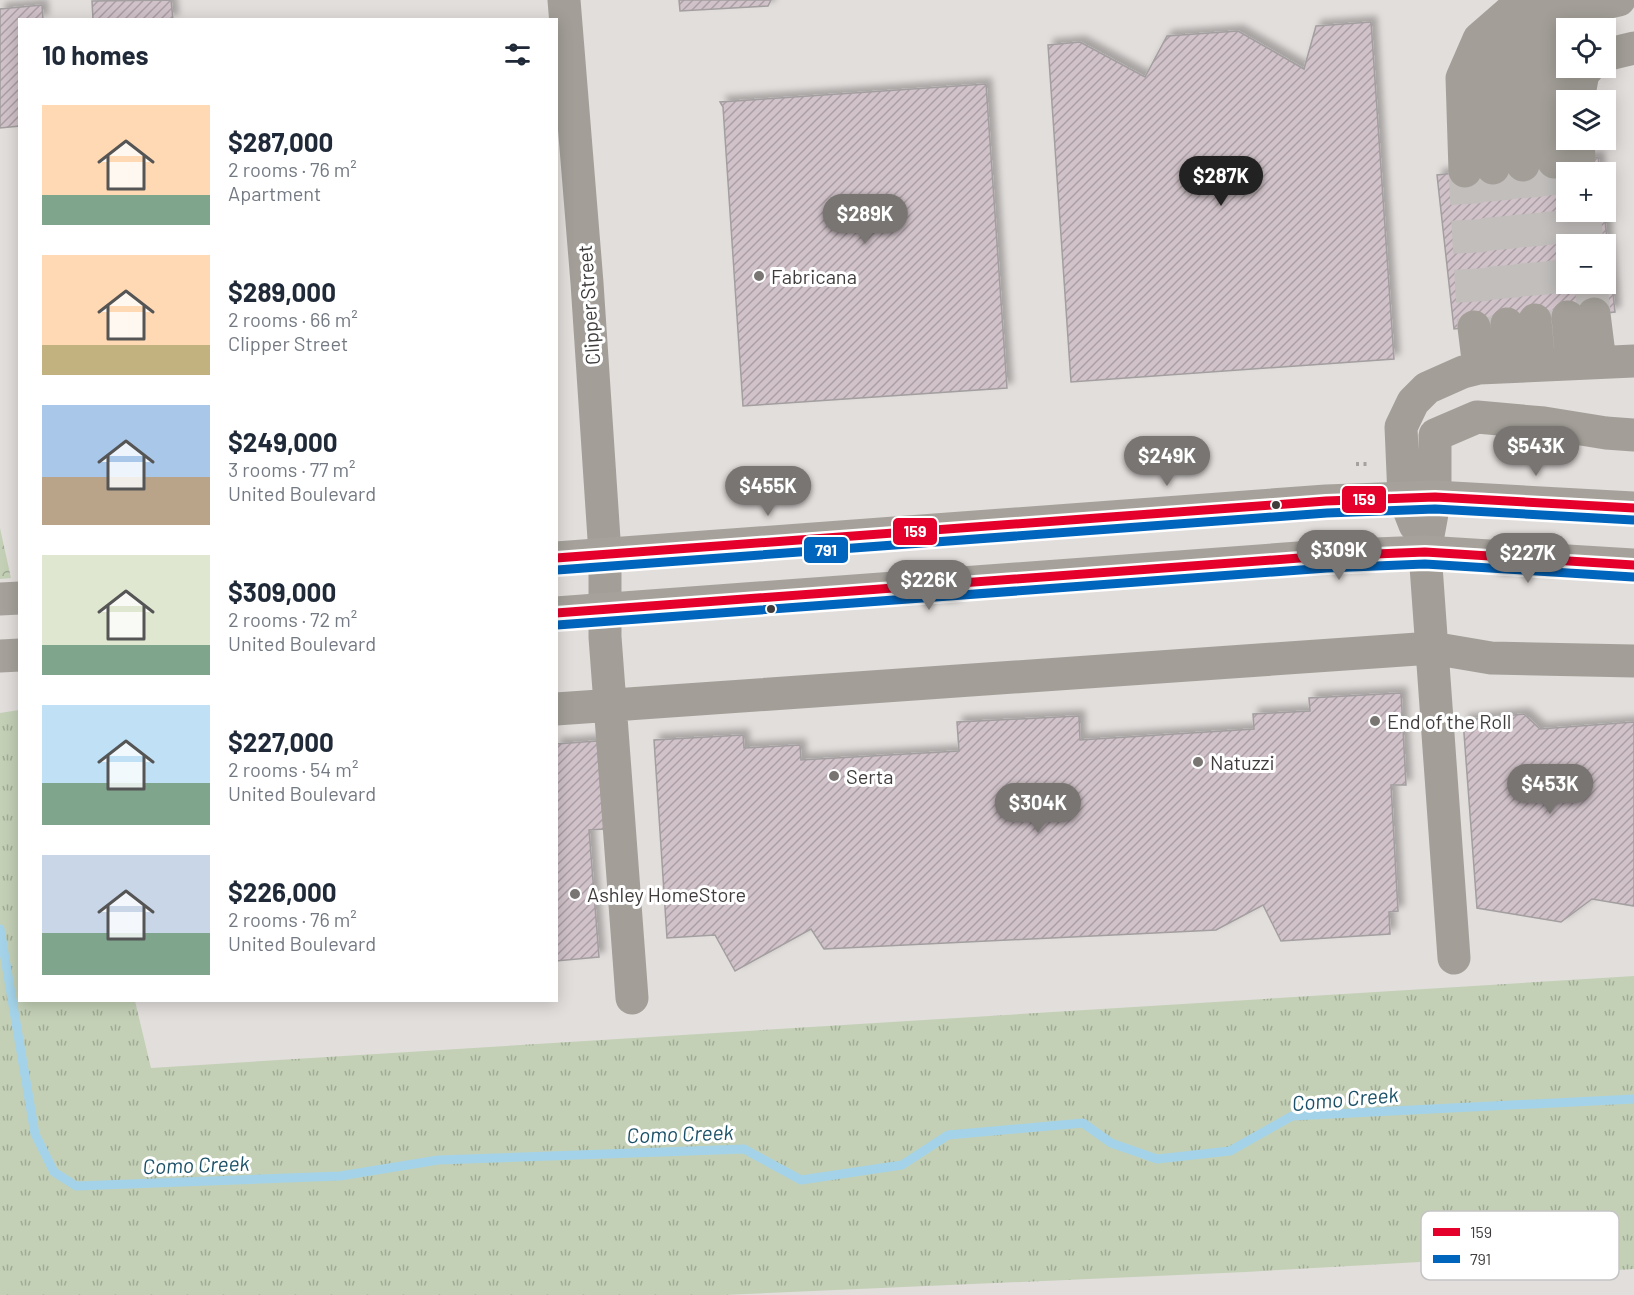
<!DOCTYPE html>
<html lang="en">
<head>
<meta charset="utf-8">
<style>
  body { margin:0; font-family:Barlow,sans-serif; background:#f2f2f3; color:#1f2937; height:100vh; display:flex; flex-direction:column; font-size:22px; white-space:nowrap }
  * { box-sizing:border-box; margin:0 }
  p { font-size:20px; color:#747a83 }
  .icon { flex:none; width:33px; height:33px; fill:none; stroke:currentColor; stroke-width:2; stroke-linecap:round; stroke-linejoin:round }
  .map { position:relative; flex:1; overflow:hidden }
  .panel { position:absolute; left:18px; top:18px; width:540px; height:984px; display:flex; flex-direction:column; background:#fff; border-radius:0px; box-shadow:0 3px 15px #0003 }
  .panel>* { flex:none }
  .buttons { position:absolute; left:1556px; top:18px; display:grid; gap:12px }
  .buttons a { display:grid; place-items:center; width:60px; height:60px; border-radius:0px; background:#fff; box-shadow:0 3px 15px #0003; font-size:30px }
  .price { position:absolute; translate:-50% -51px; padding:0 14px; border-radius:21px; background:#787573; color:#fff; font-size:20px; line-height:39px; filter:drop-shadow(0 2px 3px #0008) }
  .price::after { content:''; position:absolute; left:50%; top:36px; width:18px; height:14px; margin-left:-9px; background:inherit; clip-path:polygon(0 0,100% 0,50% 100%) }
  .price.selected { background:#222; color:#fff }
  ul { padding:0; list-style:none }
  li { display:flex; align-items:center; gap:18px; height:150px; padding:0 24px }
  li span { display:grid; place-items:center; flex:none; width:168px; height:120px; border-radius:0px; color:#555 }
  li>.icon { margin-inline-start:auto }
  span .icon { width:72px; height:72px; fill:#fffc; stroke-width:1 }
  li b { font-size:26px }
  h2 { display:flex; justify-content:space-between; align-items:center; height:72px; padding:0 24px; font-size:26px }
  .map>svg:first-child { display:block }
</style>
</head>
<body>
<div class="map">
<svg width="1634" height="1295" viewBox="0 0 1634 1295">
  <defs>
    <pattern id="grass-tufts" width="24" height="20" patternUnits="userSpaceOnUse" patternTransform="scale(1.5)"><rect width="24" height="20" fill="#c3d0b6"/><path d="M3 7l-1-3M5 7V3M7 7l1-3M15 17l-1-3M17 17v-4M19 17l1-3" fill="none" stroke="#a0aa95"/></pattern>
    <pattern id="park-crowns" width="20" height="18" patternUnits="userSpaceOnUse" patternTransform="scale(1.5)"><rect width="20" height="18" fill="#c3d0b6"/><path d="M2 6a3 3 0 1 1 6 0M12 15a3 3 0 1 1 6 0" fill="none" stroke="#a0aa95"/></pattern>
    <pattern id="building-hatch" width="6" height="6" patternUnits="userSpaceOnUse" patternTransform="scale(1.5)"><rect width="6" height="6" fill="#d0c2c8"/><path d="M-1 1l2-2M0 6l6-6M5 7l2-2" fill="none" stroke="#aa9fa4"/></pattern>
    <filter id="shadow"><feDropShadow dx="5.5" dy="-5.5" stdDeviation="3" flood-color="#0004"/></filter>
  </defs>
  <rect width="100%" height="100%" fill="#e2dedc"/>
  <!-- grass -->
  <path fill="url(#grass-tufts)" d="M19,710L20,1000L135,1001L151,1068L1634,976V1269L1618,1270L1594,1252L1246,1272L724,1295H0V713Z"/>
  <!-- park -->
  <path fill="url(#park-crowns)" d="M0,528L11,578L0,579Z"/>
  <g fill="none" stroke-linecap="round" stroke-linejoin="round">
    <!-- stream -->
    <path stroke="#a4d3e9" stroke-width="9" d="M0,929L35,1134L54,1172L76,1186L340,1176L438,1160L744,1149L801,1180L902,1165L948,1135L1083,1123L1111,1143L1157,1159L1230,1151L1292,1116L1634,1099"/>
  </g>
  <!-- building -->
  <path fill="url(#building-hatch)" stroke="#a39fa0" stroke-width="1.5" fill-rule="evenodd" filter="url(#shadow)" d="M171,0L173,20H93L92,1Z
    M679,0H771L768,6L680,11Z
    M42,5L43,20H20V126L0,128V9Z
    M1371,22L1394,359L1071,382L1048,45L1080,42L1145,77L1167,36L1238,31L1304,69L1316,26Z
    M986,84L1007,388L743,406L723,107L720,102Z
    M1598,157L1600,172H1566V212H1604L1615,312L1454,329L1437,175ZM1566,244H1605V284H1566Z
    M1401,693L1406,785H1391L1398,911L1389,912L1390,934L1281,941L1263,905L1216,930L824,949L811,929L735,971L715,935L667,938L654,740L743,735L744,748L800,745L801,760L959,751L957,722L1079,716L1080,740L1254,729L1253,714L1310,711L1309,698Z
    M1524,714L1540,729L1634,722V906L1592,899L1561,922L1477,908L1463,720Z
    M597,741L604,829L589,830L599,957L556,961V744Z"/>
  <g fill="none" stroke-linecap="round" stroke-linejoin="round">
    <!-- minor-tunnel -->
    <path stroke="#c1bebc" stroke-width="33" stroke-dasharray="33 16" stroke-linecap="butt" d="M1554,162L1568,317
      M1523,165L1535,320
      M1493,168L1507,324
      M1465,171L1474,327
      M1584,212L1587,244
      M1591,284L1594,314"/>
    <!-- path -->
    <path stroke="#a6a29e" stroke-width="4" stroke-dasharray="3 4.5" stroke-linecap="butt" d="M1356,464H1371"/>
    <!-- minor -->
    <path stroke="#a39f98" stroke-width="33" d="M564,0L587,283L605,554V637L632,998
      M1605,55L1634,48
      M1578,100L1583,73L1588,68
      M1578,140L1579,159
      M1554,162L1549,100L1557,68L1566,58
      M1523,165L1521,96L1526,75L1539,49L1557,34L1566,31
      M1493,168L1491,100L1496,72L1512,48L1528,30L1553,15L1619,0
      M1465,171L1462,78L1479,39L1511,11L1536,0
      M1594,314L1600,362
      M1568,317L1572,363
      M1535,320L1539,365
      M1507,324L1510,366
      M1474,327L1479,368
      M1415,525L1404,497L1401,427L1413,402L1427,388L1463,372L1479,368L1634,361
      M556,709L1432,648L1491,658L1634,661
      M1454,958L1425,552L1435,497V435L1477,417L1544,423L1606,433L1634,435"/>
    <!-- major -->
    <path stroke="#a6a29b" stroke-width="33" d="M556,558L1326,501L1435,497L1634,508
      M0,599L20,598
      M556,613L1326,556L1425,552L1634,565
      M0,656L20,655"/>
    <!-- bus-1 casing -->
    <g stroke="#fff" stroke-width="14">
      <path id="bus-1" d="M556,558L1326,501L1435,497L1634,508
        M556,613L1326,556L1425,552L1634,565"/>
    </g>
    <!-- bus-2 casing -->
    <g stroke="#fff" stroke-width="14">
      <path id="bus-2" d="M557,570L1327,513L1435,509L1633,520
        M557,625L1327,568L1425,564L1633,577"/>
    </g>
    <!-- bus-1 -->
    <use href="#bus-1" stroke="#e4002b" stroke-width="9"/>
    <!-- bus-2 -->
    <use href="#bus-2" stroke="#0065bd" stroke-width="9"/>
  </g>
  <!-- markers -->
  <g fill="#787573" stroke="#fff" stroke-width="2">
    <circle cx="759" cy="276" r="6"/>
    <circle cx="1375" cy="721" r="6"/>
    <circle cx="1198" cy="762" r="6"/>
    <circle cx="834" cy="776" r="6"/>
    <circle cx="575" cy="894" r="6"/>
  </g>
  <g fill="#3f3c3b" stroke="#fff" stroke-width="2">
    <circle cx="1276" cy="505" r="5"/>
    <circle cx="771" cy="609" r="5"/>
  </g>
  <g text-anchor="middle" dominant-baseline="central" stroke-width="6" stroke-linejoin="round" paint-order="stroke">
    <!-- poi labels -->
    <g font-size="20" fill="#3f3c3b" stroke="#fff" text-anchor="start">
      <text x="771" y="276">Fabricana</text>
      <text x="1387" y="721">End of the Roll</text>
      <text x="1210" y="762">Natuzzi</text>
      <text x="846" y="776">Serta</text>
      <text x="587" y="894">Ashley HomeStore</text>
    </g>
    <!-- street labels -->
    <g font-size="20" fill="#3f3c3b" stroke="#fff">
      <text transform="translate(588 305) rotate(-94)">Clipper Street</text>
    </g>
    <!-- water labels -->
    <g font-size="21" font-style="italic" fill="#1b5168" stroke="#fff">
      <text transform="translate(1345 1098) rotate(-5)">Como Creek</text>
      <text transform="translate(680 1133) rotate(-2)">Como Creek</text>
      <text transform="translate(196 1164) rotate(-2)">Como Creek</text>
    </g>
  </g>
  <!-- legend -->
  <rect x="1421" y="1211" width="198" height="69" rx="9" fill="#fff" stroke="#c5c4c4" stroke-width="1.5"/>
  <rect x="1433" y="1228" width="27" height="8" fill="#e4002b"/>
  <rect x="1433" y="1255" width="27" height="8" fill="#0065bd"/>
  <g font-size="16" fill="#3f3c3b">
    <text x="1470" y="1238">159</text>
    <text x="1470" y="1265">791</text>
  </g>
  <g stroke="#fff" stroke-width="2">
    <rect x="1341" y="485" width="46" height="29" rx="6" fill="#e4002b"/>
    <rect x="892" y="517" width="46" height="29" rx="6" fill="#e4002b"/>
    <rect x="803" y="536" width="46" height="28" rx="6" fill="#0065bd"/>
  </g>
  <g font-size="16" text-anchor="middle" font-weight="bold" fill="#fff">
    <text x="1364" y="505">159</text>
    <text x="915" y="537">159</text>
    <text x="826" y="556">791</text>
  </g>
</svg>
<div class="buttons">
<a><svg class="icon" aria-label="locate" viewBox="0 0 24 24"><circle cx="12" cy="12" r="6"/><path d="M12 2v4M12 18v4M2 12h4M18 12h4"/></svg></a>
<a><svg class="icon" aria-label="layers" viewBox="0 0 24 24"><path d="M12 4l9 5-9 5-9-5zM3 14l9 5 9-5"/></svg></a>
<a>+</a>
<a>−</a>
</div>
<b class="price selected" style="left:1221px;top:207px">$287K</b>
<b class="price" style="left:865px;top:245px">$289K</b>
<b class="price" style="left:1536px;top:477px">$543K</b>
<b class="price" style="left:1167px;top:487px">$249K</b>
<b class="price" style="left:768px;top:517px">$455K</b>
<b class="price" style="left:1339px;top:581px">$309K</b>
<b class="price" style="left:1528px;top:584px">$227K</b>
<b class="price" style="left:929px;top:611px">$226K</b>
<b class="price" style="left:1550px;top:815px">$453K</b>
<b class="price" style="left:1038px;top:834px">$304K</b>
<section class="panel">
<h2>10 homes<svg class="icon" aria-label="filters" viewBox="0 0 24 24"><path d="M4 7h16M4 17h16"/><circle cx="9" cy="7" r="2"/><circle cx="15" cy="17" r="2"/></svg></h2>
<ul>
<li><span style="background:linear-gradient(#ffd9b3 75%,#7fa58c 0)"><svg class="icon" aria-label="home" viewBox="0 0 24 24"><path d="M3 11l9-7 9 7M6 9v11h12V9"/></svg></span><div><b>$287,000</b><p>2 rooms · 76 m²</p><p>Apartment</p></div></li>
<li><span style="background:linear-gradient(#ffd9b3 75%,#c2b280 0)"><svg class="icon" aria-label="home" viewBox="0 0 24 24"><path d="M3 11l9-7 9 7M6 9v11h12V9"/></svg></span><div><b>$289,000</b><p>2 rooms · 66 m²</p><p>Clipper Street</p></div></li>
<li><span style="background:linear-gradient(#a9c7e8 60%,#b9a48a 0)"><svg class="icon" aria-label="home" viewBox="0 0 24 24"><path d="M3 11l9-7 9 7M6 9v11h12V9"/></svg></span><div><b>$249,000</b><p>3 rooms · 77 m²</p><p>United Boulevard</p></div></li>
<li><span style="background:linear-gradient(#dfe7d0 75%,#7fa58c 0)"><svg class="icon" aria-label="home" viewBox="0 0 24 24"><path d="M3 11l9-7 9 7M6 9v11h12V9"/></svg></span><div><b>$309,000</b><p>2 rooms · 72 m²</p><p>United Boulevard</p></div></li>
<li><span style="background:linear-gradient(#bfe0f5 65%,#7fa58c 0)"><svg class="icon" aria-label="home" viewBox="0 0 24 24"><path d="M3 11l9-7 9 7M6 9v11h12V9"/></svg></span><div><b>$227,000</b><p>2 rooms · 54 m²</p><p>United Boulevard</p></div></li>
<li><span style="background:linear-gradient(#c9d6e8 65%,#7fa58c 0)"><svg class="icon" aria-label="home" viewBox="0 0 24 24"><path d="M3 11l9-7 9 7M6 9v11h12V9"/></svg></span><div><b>$226,000</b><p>2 rooms · 76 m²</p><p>United Boulevard</p></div></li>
</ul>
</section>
</div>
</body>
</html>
